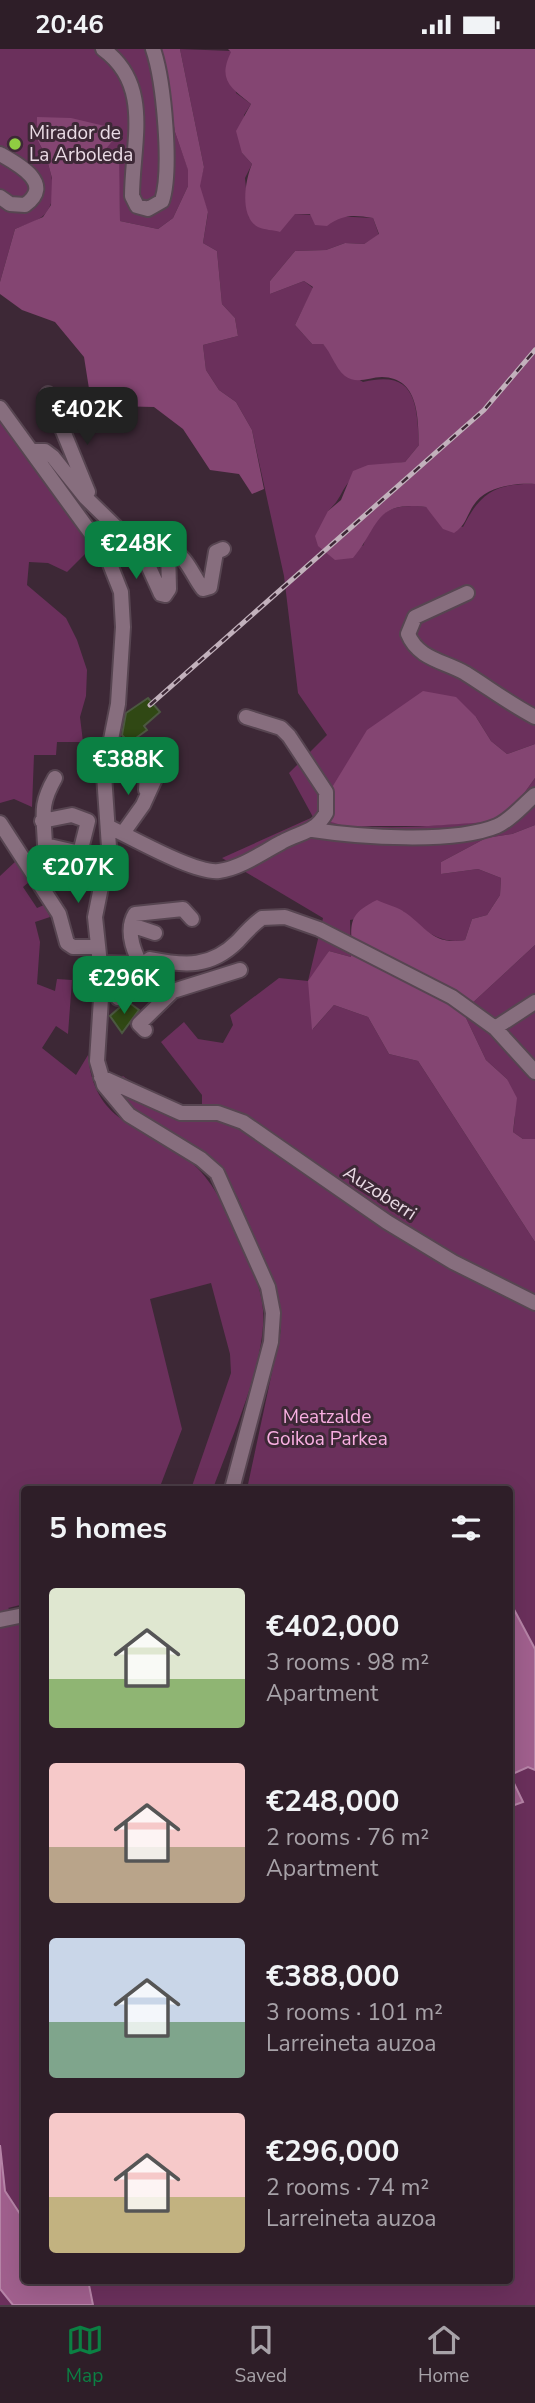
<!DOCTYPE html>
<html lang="en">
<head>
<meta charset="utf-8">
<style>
  body { margin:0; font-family:"Nunito Sans",sans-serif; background:#3a2b34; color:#f1f3f6; height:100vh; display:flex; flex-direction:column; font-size:26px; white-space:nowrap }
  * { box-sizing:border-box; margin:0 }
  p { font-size:23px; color:#a7a2a8 }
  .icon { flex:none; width:38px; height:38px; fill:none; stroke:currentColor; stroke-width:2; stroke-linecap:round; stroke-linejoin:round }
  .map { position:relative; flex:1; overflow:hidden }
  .sheet { position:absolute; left:21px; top:1437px; width:492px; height:798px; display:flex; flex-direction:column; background:#2e1e28; border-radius:7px; box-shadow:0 7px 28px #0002,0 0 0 2px #493c45 }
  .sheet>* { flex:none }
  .price { position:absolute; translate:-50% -60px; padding:0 16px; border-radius:14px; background:#0b8043; color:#fff; font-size:23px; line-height:46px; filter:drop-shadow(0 2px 4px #0008) }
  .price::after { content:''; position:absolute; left:50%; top:42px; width:21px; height:16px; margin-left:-10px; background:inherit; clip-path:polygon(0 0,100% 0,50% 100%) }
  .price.selected { background:#222; color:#fff }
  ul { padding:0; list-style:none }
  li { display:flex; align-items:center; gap:21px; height:175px; padding:0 28px }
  li span { display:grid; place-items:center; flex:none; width:196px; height:140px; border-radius:7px; color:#555 }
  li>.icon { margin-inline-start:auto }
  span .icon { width:84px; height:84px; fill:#fffc; stroke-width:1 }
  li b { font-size:30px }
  h2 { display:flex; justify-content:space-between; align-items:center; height:84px; padding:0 28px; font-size:30px }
  .status { display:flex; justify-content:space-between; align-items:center; height:49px; padding:0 35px; background:#2e1e28; direction:ltr }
  .status svg { height:19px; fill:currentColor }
  .tab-bar { display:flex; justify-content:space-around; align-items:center; height:98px; border-top:2px solid #493c45; background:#2e1e28; font-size:19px; color:#a7a2a8 }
  .tab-bar a { display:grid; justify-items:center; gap:4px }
  .tab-bar .selected { color:#0b8043 }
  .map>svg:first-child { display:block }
</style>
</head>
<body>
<div class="status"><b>20:46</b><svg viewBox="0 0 49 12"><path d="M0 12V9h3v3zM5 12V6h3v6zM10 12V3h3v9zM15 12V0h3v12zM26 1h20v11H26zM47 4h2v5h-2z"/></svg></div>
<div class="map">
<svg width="535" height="2256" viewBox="0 0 535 2256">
  <rect width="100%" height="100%" fill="#3d2836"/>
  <!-- green -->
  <path fill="#6b305c" d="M0,0H161L175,83L188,120V137L173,169L158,180L120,172L118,104L37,90C48,110 62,145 45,165C39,172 24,176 15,180L0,233Z
    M180,0L231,2L236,44L251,55L244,66L242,104L252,115L245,129L249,169L295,165L373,169L379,186L364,195L345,194L326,201L295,202L270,232V245L304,232L313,239L295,276L312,295H323L332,304L336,316L363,333C416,320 417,354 419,396L405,413C383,416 363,414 348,434C339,446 341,450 328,462L363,497C376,463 390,454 426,458L434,466L463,478C480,444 495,434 535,435V695L507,705L491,692L476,668L314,768C375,787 441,774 504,772L535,729V776L512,785L486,789L441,813V825L478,820L501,829L500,846L487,866L472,870L465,891C438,896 421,879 403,862L350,871L351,908L329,902L320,918L313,980L334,956L368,968L389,1005L418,1012L535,1193V2256H0V827L16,812L29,833L23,838L37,859L44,856L50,868L35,873L40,893L37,935L55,942L57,930L72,931L68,985L56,977L42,999L76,1026L88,1006C94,1073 138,1075 184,1108C210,1126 222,1153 235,1181C246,1206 261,1234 263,1261C267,1311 230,1392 213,1440H191L231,1324L230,1305L211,1234L150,1250L182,1380L161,1435L170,1440H24V1555L8,1559L24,1570V2231H509V1440H247L281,1281L276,1241L238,1149L218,1115L129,1058L112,1036L123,1027C148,1047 171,1056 202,1060V1046L161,993L184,973L198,990L223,994L233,976L230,966L279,929L308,932L323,869L222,809L313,768L289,724L327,686L298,644L284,527L252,381L236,353L219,341L206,321L203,296L238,287L235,269L222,255L217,202L203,194L208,164L199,137L204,118Z
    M0,365L87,482L102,514L86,504L67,523L48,514L29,513L27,536L66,569L77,591L87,621L86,647L80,668L83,693H57L56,706H34L32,758L14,750L0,754Z
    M535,896V1090H523L513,1083L515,1068L507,1030L486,1011L466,969L468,958Z"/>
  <!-- forest -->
  <path fill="#844572" d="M161,0H180L204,118L200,137L208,163L203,194L217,202L222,255L235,269L238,287L203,296L206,321L219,341L236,353L252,381L264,440L252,445L239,425L210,421L183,380L154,358L112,357L90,346L84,308L55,273L22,261L0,245V233L15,180L43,168L51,156L52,129L46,107L37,90V68L71,69L109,78L114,90L105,101L119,104L120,172L158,180L173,169L188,137V121L175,83Z
    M228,0H535V435C514,434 485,437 473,457C466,468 466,476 454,484L443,480L426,458C373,452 380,477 353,509L335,511L318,497L315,487L328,462L341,451L353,422L368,416L405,413L419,396C418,368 419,329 382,328C369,328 357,336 345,327C335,319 332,305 323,295H312L295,276L313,238L304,232L270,245V232L295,202L326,201L345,194L364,195L379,185L373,169C354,166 343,165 327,177L315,176L310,165H295L280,183C274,181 264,181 258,178C239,168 245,131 252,115L242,104L236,82L251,55C229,38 218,30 231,3Z
    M423,642L456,648L476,668L491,692L507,705L535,695V729L504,772L429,777H345L314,768L367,681Z
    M535,776V896L468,958L466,969L486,1011L507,1030L517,1049L513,1083L523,1090H535V1193L418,1012L389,1005L368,968L334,956L312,981L308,932L329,902L351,908C353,876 344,867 377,851C385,855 395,857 403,862C426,877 432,897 465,891L472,870L487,866L500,846L501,829L478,820L441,825V813L486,789L512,785Z"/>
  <!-- water -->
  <path fill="#a1608e" stroke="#b785a8" stroke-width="2" d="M509,1551L535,1600V1721L528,1718L510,1726L523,1753L509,1758Z
    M0,2096L5,2142L24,2171V2231H88L93,2256H13L0,2240Z"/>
  <!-- building -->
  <path fill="#304814" stroke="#4c5841" stroke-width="2" d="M148,649L160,663L144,677L147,681L129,694L122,686L126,664Z
    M127,952L139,961L122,984L110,967Z"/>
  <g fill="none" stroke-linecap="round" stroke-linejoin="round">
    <!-- minor casing -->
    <g stroke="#574551" stroke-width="18">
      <path id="minor" d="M103,0C153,36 132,95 132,147L137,157L148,160L162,152C172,121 164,32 153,0
        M0,105C18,115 55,135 25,156L10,155L0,148
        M48,345L88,443
        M0,359L106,505L121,543L123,578L118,655L104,726L109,798L95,868L102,934L97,1012L104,1036L129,1066L201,1110L217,1124L268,1238L273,1264L271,1293L232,1440
        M34,402H45L53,408L85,448L121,483L147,514L161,545L165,546L169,540L168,500C186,504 193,528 203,540L210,538L216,503L223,500
        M467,544L415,568L408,585C418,610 444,612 465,624C489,639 510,655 535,668
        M146,741L148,710
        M42,772L72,766L88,772L80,804L45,796
        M0,774L59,865L67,894L73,898H97
        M109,778C133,789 195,825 219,822C241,819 263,803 282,793C300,783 315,784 326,764V743L289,687L281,679L246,668
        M313,781C359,788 454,795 497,777C511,771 524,755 535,746
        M123,784L143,756L158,723
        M43,834C36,818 45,812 45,797C44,766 39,757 55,729
        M192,870L183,860L135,865C123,885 138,911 147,929L173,942L240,921
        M131,876L155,884
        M100,914L143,915L150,910C185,917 211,919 238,892C246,883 252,876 262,869L285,868L319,880L452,948L495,979L535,1023
        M118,949L120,943L137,942L147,929
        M495,979L535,953
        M145,981L139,975L173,942
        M101,1028L181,1064H218L243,1073L387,1173L453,1213L535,1254
        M0,1571L24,1566"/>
    </g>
    <!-- minor -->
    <use href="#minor" stroke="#876e7e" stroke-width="14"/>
    <!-- rail casing -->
    <g stroke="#c2b1bc" stroke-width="5">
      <path id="rail" d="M150,656L484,361L535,301"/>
    </g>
    <!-- rail -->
    <use href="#rail" stroke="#3d2836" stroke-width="2.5" stroke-dasharray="8" stroke-linecap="butt"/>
  </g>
  <!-- markers -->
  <circle fill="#8fcd42" stroke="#3d2836" stroke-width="2.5" cx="15" cy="95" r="7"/>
  <g text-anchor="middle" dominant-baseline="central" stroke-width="6" stroke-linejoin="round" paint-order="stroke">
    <!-- poi labels -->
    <g font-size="19" fill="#eadbe5" stroke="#3d2836" text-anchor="start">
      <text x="29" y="84">Mirador de<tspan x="29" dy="22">La Arboleda</tspan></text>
    </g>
    <!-- street labels -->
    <g font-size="19" fill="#eadbe5" stroke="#3d2836">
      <text transform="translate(380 1144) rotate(33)">Auzoberri</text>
    </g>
    <!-- park labels -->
    <g font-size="19" fill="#f9afe2" stroke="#3d2836">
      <text x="327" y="1368">Meatzalde<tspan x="327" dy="22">Goikoa Parkea</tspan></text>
    </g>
  </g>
</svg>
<b class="price selected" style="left:87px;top:398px">€402K</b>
<b class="price" style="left:136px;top:532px">€248K</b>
<b class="price" style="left:128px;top:748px">€388K</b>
<b class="price" style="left:78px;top:856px">€207K</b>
<b class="price" style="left:124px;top:967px">€296K</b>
<section class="sheet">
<h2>5 homes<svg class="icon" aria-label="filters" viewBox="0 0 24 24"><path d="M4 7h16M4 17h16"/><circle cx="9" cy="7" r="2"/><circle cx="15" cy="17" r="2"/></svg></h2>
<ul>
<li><span style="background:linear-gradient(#dfe7d0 65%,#8fb573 0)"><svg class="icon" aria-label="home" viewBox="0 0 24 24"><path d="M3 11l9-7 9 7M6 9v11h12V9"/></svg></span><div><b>€402,000</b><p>3 rooms · 98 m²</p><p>Apartment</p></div></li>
<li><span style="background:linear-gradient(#f6c9c9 60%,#b9a48a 0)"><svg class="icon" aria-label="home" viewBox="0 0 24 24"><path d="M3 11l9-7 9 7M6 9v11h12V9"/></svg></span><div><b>€248,000</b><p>2 rooms · 76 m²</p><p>Apartment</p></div></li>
<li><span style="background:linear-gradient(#c9d6e8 60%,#7fa58c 0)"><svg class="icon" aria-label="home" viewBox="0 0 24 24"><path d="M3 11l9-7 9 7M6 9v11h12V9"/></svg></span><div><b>€388,000</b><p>3 rooms · 101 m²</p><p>Larreineta auzoa</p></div></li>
<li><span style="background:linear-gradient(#f6c9c9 60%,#c2b280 0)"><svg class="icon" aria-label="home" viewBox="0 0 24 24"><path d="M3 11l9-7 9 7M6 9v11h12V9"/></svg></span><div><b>€296,000</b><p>2 rooms · 74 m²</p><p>Larreineta auzoa</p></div></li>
</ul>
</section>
</div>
<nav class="tab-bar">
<a class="selected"><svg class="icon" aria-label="map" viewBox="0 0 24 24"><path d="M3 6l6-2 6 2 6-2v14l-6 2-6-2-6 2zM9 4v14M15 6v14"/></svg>Map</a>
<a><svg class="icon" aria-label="saved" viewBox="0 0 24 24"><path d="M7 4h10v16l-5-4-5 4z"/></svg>Saved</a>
<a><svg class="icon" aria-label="home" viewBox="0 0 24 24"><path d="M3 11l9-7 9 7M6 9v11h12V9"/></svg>Home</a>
</nav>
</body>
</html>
